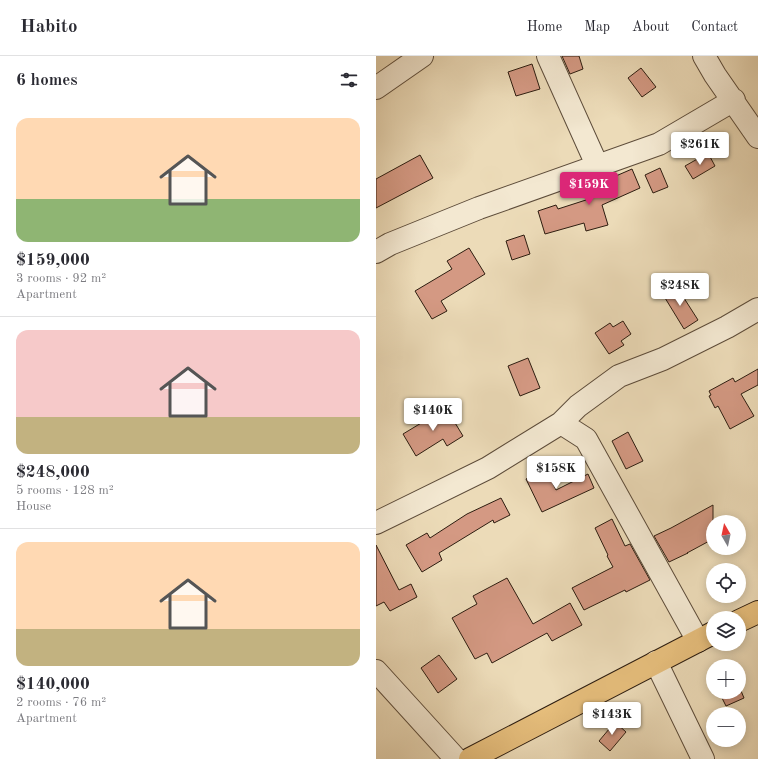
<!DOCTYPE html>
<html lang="en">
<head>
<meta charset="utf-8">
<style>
  body { margin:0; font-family:"Old Standard TT",serif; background:#f2f2f3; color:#2b2b33; height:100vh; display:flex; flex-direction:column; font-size:15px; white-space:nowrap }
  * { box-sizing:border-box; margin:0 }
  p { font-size:13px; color:#7c7c81 }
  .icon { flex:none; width:22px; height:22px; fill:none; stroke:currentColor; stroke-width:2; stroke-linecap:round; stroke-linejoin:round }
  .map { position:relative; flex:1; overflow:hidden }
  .panel { display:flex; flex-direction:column; background:#fff; width:376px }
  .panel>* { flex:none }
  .needle { width:26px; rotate:351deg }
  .fabs { position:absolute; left:330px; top:459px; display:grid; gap:8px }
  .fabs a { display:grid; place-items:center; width:40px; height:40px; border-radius:50%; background:#fff; box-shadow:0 2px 10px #0003; font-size:20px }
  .price { position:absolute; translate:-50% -34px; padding:0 9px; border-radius:4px; background:#fff; color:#222; font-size:13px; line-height:26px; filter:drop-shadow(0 1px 2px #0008) }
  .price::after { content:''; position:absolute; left:50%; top:24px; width:12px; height:9px; margin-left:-6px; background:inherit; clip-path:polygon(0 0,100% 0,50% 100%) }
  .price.on { background:#db2777; color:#fff }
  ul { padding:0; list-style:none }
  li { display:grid; align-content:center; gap:8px; height:212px; padding:0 16px }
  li+li { border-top:1px solid #e1e1e2 }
  li span { display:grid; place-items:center; height:124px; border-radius:12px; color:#555 }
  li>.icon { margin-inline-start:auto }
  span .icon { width:72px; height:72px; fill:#fffc; stroke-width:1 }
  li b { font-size:17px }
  h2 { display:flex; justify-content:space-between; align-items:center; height:48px; padding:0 16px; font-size:17px }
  header { display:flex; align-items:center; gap:24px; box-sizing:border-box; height:56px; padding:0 20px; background:#fff; border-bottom:1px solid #e1e1e2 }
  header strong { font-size:19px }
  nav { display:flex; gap:22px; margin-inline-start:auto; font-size:14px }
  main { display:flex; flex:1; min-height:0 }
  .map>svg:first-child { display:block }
</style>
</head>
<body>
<header>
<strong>Habito</strong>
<nav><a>Home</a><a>Map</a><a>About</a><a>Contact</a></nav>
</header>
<main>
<section class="panel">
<h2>6 homes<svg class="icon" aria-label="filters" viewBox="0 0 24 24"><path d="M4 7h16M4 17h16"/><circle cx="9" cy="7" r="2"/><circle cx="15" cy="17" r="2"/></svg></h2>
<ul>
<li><span style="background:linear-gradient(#ffd9b3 65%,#8fb573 0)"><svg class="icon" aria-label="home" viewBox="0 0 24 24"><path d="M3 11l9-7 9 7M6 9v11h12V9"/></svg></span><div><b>$159,000</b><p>3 rooms · 92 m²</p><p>Apartment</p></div></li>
<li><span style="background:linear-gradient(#f6c9c9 70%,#c2b280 0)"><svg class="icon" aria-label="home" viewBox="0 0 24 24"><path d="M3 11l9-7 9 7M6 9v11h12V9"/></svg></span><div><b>$248,000</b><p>5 rooms · 128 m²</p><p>House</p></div></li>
<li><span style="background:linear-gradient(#ffd9b3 70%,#c2b280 0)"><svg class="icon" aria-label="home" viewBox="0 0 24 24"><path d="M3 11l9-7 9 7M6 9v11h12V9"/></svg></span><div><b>$140,000</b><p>2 rooms · 76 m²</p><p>Apartment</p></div></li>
</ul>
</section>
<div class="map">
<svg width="382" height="703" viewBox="0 0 382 703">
  <rect width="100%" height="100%" fill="#ecdbb8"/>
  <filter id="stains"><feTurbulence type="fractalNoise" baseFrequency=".005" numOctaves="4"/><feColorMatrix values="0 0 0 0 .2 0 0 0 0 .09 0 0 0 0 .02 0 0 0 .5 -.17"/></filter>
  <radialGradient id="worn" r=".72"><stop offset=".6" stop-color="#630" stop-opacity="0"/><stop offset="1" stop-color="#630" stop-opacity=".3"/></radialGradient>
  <!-- building -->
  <path fill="#d49983" stroke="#2d1d10" d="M186,0H203L207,13L194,18Z
    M156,8L164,33L140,40L132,16Z
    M265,12L280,31L266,41L252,22Z
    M332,97L339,110L317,123L309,110Z
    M44,99L57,122L0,152V123Z
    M284,112L292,131L277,137L269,119Z
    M256,113L264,132L226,149L232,169L210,175L208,167L169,178L162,155L180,149L182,153L213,143L210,136L228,130L226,126Z
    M148,179L154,198L136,204L130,185Z
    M93,192L109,218L65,245L71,255L56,263L39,235L76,213L71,205Z
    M299,228L322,264L308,273L286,237Z
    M247,265L255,278L245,285L248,289L233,298L219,277L234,267L237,271Z
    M152,302L164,332L144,340L132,310Z
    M382,313V329L365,338L378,360L354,373L342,350L339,352L333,340L335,339L333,335L357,322L359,326Z
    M70,352L87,380L71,390L67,383L40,400L27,378Z
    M252,376L267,405L250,413L236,385Z
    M170,413L180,434L212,418L218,432L166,456L150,423Z
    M125,442L134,459L118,467L117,464L63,497L66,504L46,516L30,489L51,477L54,482L91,458Z
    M337,449V483L311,497H312L293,506L278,480L295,472Z
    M236,463L249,490L254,488L274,524L250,536L249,534L208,554L196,532L237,511L231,500L232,499L219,472Z
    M0,489L23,534L35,528L41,541L14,555L8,546L0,550Z
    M131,522L157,568L194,547L206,569L176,585L171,577L116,607L111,597L99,603L76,562L101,548L97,540Z
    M63,599L81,623L62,637L45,612Z
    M363,630L368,642L350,650L343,636H363Z
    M239,666L250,676L234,695L223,685Z"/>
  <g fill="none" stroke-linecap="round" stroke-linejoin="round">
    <!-- street casing -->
    <g stroke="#5d4c3a" stroke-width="24">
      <path id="street" d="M172,0L221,109
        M328,0L339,19L382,81
        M0,32L46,0
        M0,196L14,188L103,152L283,88L358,44
        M185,367L202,350L243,320L287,303L351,271L382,253
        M0,467L112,412L185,367L210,383L322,585
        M280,606L327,703
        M0,615L80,703"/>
    </g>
    <!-- primary casing -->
    <g stroke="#2d1d10" stroke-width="24">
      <path id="primary" d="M363,565L382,556
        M94,703L337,577"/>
    </g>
    <!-- street -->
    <use href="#street" stroke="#f3e8d1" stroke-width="22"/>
    <!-- primary -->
    <use href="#primary" stroke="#e6be7c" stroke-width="22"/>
  </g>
  <rect width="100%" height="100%" filter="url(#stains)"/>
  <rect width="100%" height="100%" fill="url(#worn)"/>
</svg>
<div class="fabs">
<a><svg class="needle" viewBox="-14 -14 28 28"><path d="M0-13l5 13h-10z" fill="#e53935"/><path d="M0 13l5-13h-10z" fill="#7c7c81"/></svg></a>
<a><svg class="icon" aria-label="locate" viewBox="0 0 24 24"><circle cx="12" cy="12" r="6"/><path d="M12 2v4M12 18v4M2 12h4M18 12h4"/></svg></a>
<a><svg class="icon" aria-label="layers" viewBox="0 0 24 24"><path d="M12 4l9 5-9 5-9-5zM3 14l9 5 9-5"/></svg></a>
<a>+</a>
<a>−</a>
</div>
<b class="price" style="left:324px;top:110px">$261K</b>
<b class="price on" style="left:213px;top:150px">$159K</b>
<b class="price" style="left:304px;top:251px">$248K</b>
<b class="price" style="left:57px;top:376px">$140K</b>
<b class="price" style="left:180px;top:434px">$158K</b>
<b class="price" style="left:236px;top:680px">$143K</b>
</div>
</main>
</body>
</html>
